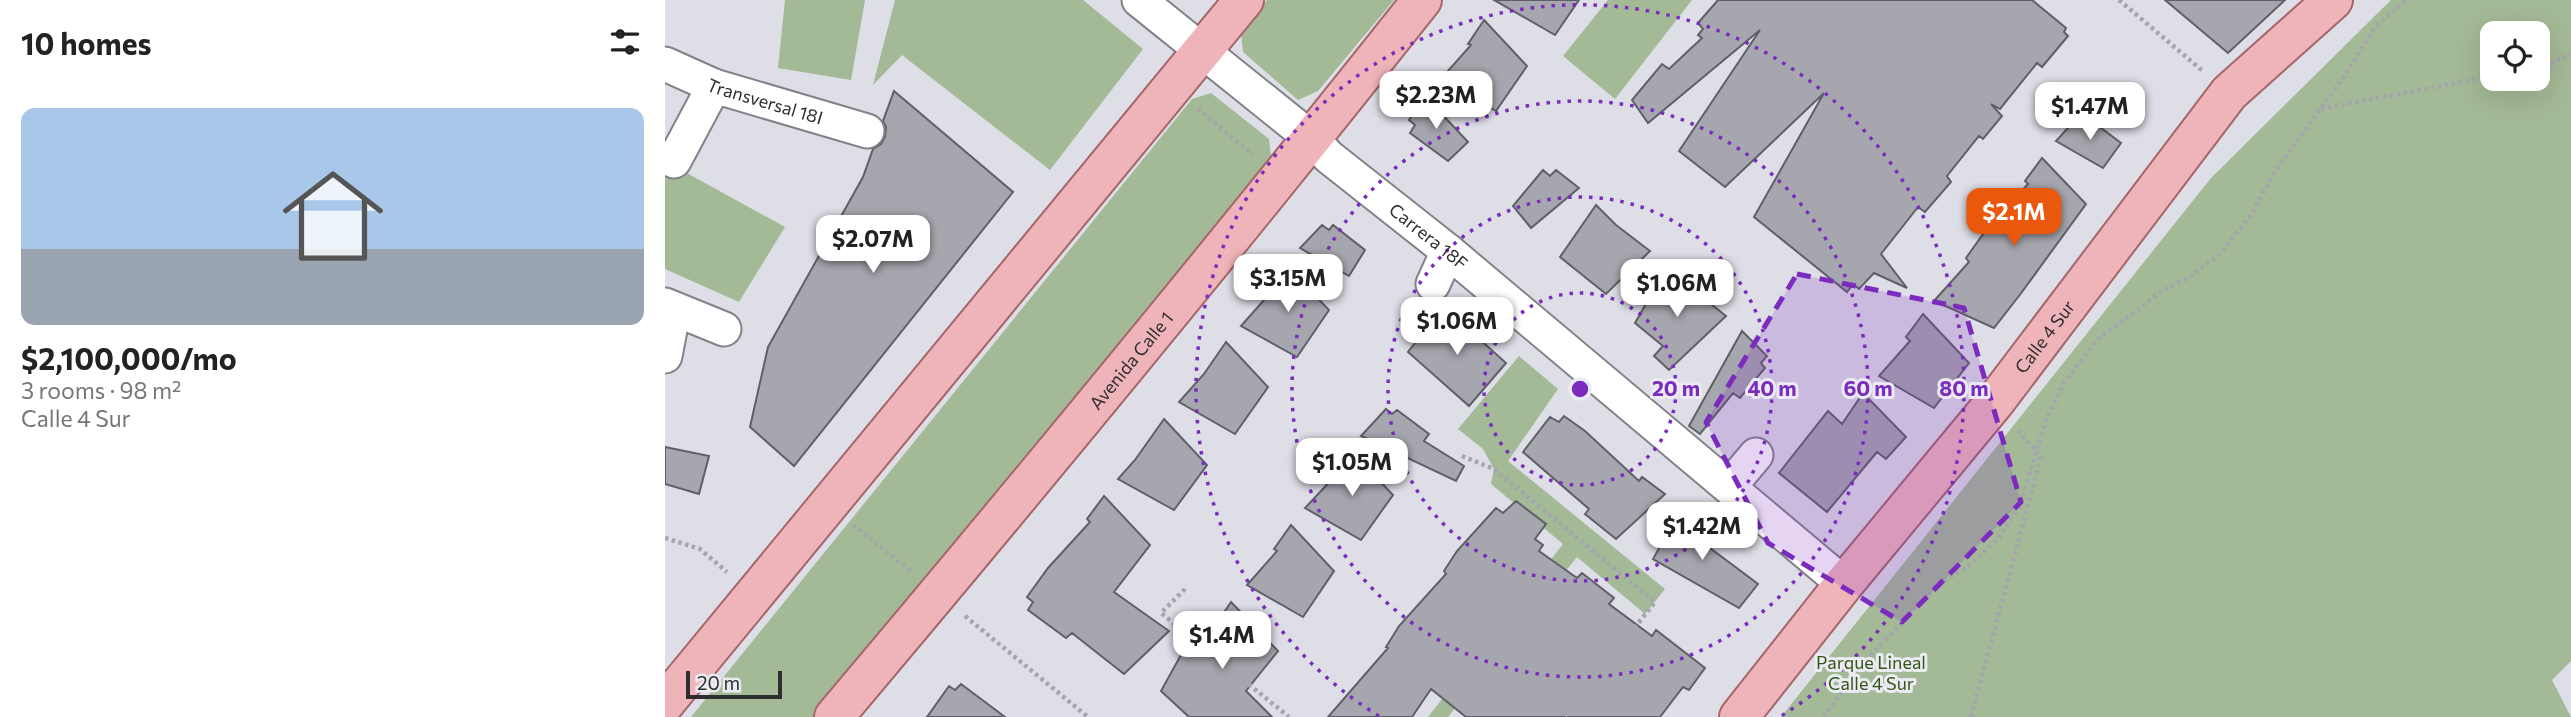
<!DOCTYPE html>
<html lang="en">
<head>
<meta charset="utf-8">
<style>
  body { margin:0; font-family:Commissioner,sans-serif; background:#f6f6f6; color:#222; height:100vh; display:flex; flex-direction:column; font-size:26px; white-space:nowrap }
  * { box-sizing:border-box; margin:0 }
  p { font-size:23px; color:#767676 }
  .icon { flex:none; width:38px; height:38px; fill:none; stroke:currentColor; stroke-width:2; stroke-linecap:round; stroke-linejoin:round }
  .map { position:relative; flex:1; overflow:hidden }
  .panel { display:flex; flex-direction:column; background:#fff; width:665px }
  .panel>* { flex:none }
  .buttons { position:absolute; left:1815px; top:21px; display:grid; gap:14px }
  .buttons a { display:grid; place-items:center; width:70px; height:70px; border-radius:14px; background:#fff; box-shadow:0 7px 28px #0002; font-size:35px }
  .scale { position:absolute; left:21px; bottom:18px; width:96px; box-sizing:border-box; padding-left:7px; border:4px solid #2e2e31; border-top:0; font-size:19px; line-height:24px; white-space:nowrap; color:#2e2e31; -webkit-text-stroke:5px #eaebf3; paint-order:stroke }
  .price { position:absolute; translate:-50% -60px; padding:0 16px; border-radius:14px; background:#fff; color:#222; font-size:23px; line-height:46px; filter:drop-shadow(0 2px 4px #0008) }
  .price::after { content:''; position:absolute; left:50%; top:42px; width:21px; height:16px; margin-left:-10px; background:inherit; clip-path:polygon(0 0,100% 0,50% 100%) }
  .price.active { background:#ea580c; color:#fff }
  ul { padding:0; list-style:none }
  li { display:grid; align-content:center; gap:14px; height:371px; padding:0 21px }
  li span { display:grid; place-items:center; height:217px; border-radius:14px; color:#555 }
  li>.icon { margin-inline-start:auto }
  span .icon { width:126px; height:126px; fill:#fffc; stroke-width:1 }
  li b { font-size:30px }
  h2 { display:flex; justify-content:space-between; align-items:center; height:84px; padding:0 21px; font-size:30px }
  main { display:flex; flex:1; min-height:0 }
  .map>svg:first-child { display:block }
</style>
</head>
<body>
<main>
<section class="panel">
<h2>10 homes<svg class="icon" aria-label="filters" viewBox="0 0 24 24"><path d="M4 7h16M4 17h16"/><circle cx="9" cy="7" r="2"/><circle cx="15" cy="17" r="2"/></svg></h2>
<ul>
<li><span style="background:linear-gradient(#a9c7e8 65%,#9aa5b1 0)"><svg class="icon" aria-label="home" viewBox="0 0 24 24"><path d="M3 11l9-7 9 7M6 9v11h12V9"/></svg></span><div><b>$2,100,000/mo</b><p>3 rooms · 98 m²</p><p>Calle 4 Sur</p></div></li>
</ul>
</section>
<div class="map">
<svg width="1906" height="717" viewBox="0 0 1906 717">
  <rect width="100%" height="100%" fill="#dddee6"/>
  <!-- green -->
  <path fill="#a4b996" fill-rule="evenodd" d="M120,0H200L186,80L113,68Z
    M230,0H418L478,49L385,170L237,55L208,85Z
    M602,0H729L653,91L633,100L578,52L576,32Z
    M943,0H1027L950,99L898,56Z
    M1726,0H1906V661L1887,680L1906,717H1116L1546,178ZM1827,33H1872V79H1827Z
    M546,93L604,139L607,166L151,717H26L527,99Z
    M0,161L120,227L74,302L0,269Z
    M854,356L893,389L843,461L1000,589L980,614L912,557L783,717H763L898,544L826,484L829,469L818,449L793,429Z"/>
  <!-- building -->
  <path fill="#a6a7ae" stroke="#5f6067" stroke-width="2" d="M829,0H914L890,35Z
    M1053,0H1367L1401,28L1399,32L1403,36L1377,67L1372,63L1335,109L1326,104L1337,116L1318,139L1314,136L1282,176L1286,182L1260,212L1253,207L1216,254L1242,288L1209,273L1194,289L1188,284L1182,292L1089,217L1159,93L1060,187L1014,151L1095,30L983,123L967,100L997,64L1004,69L1037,38L1033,35L1038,29L1033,23Z
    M1500,0H1620L1563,53Z
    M819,20L862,66L831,111L775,80L806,45L803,44Z
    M229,91L348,192L129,466L85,427L103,347L198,177L208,149L216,144L220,137L221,127L218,121Z
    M760,96L803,142L783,161L745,133L750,125L744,120Z
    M1412,118L1419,123L1424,119L1456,143L1438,168L1391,141Z
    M1377,158L1421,204L1357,292L1329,328L1269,301L1304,262L1301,258L1321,230L1363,184L1360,181Z
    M878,170L885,176L891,170L914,188L866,228L848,206Z
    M931,205L951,225L985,251L941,294L895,257Z
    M657,225L664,230L668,225L700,250L684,276L635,248Z
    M621,265L664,310L632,357L576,326L607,291L604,288Z
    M1002,267L1038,303L1041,300L1061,316L1004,370L989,356L998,346L970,323Z
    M779,307L841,363L804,406L743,352Z
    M1258,314L1304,363L1269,408L1214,376L1245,341L1241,337Z
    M1077,331L1102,356L1096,363L1100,368L1075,398L1068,393L1035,434L1024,426Z
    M561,342L603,387L570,434L514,402L539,374Z
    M1198,393L1241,437L1221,459L1212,452L1162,512L1114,473L1163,411L1177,424Z
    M721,409L727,414L732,410L764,434L759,441L799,466L791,481L696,436Z
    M899,416L920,431L974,481L977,477L1000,494L951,539L920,514L924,509L858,452L885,417L894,422Z
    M499,419L542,465L509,510L453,479L470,460Z
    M0,447L44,456L34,494L0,484Z
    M685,449L728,495L696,540L640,508L671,475L668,472Z
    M439,496L485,545L449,592L504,631L459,674L407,633L401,638L363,610L368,602L362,597L383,568L425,522L422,519Z
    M851,501L881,524L870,539L878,545L874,551L912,578L917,573L949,598L944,604L987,636L991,630L1040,668L1024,690L1018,687L995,717H801L766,689L747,717H663L723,648L721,647L734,626L781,574L779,571L792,551L831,508L838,513Z
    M1016,509L1040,530L1033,539L1093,584L1074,608L988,559Z
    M626,525L669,571L638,617L582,585L612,551L609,549Z
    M566,602L613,651L581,691L607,717H524L496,691L522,644L532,652Z
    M296,684L340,717H262L284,686L290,690Z"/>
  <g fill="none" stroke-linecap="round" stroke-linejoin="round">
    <!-- minor casing -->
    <g stroke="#82838a" stroke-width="37">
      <g id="minor">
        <path id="s1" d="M474,0L647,139L664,157L783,251L1179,584"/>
        <path id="s2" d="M0,64L49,86L202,131"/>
        <path d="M9,161L49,86"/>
        <path d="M768,284L783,251"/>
        <path d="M0,305L59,329"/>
        <path d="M0,356L9,309"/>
        <path d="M1064,487L1091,455"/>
      </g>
    </g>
    <!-- major casing -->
    <g stroke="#a4656b" stroke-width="42">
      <g id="major">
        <path d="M0,703L579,0"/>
        <path id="s3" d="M169,717C368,481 565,242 757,0"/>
        <path id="s4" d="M1074,717L1179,584L1329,403L1564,93L1668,0"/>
      </g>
    </g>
    <!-- path -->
    <path stroke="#a5a6ac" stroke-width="4.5" stroke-dasharray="3.5 3.5" stroke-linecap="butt" d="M1454,0L1539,72
      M1872,67L1883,65L1906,54
      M533,109L588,155
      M1656,109L1827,76
      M797,456L829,469L990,602L899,717
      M188,525L247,572
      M0,538L35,549L62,572
      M520,589L496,613L624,717
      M300,616L423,717
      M1159,717L1194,667L1276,583L1306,564L1333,539L1355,505L1382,417L1400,382L1432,340L1497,291L1526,276L1554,255L1586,215L1609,173L1680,75L1710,27L1741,0
      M1306,717L1376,457L1352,430"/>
    <!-- minor -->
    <use href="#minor" stroke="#fff" stroke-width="33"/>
    <!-- major -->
    <use href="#major" stroke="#efb4b9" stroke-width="38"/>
  </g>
  <!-- marked area -->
  <path fill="#7b2cbf" fill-opacity="0.2" stroke="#7b2cbf" stroke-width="5" stroke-dasharray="14 9" stroke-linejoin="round" d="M1132,274L1299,308L1356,502L1237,622L1103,543L1041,422Z"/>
  <!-- distance rings -->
  <g fill="none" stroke="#7b2cbf" stroke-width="3.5" stroke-dasharray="3.5 7">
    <circle cx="915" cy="389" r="96"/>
    <circle cx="915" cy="389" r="192"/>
    <circle cx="915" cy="389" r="288"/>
    <path d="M714 716A384 384 0 1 1 1116 716"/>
  </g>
  <g text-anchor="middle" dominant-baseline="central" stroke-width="6" stroke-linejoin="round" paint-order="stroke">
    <!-- street labels -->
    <g font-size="18" fill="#2e2e31" stroke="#eaebf3">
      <text stroke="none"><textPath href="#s2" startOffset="107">Transversal 18I</textPath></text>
      <text stroke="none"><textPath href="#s1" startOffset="374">Carrera 18F</textPath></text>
      <text stroke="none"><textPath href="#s4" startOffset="488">Calle 4 Sur</textPath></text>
      <text stroke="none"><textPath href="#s3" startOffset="464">Avenida Calle 1</textPath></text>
    </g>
    <!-- park labels -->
    <g font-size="18" fill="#345614" stroke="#eaebf3">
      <text x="1206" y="662">Parque Lineal<tspan x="1206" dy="21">Calle 4 Sur</tspan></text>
    </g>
  </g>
  <circle cx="915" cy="389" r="10" fill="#7b2cbf" stroke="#eaebf3" stroke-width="3.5"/>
  <g font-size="21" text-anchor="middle" font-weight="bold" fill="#7b2cbf" stroke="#eaebf3" stroke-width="6" stroke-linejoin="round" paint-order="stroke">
    <text x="1011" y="396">20 m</text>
    <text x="1107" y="396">40 m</text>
    <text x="1203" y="396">60 m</text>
    <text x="1299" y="396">80 m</text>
  </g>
</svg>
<div class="buttons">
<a><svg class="icon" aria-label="locate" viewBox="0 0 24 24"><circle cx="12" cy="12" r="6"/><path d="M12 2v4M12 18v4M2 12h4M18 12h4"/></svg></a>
</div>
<div class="scale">20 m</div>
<b class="price" style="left:771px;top:131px">$2.23M</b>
<b class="price" style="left:1425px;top:142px">$1.47M</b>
<b class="price active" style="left:1349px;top:248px">$2.1M</b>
<b class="price" style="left:208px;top:275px">$2.07M</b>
<b class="price" style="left:623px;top:314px">$3.15M</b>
<b class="price" style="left:1012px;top:319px">$1.06M</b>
<b class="price" style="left:792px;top:357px">$1.06M</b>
<b class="price" style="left:687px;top:498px">$1.05M</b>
<b class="price" style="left:1037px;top:562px">$1.42M</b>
<b class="price" style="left:557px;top:671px">$1.4M</b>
</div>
</main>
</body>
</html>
